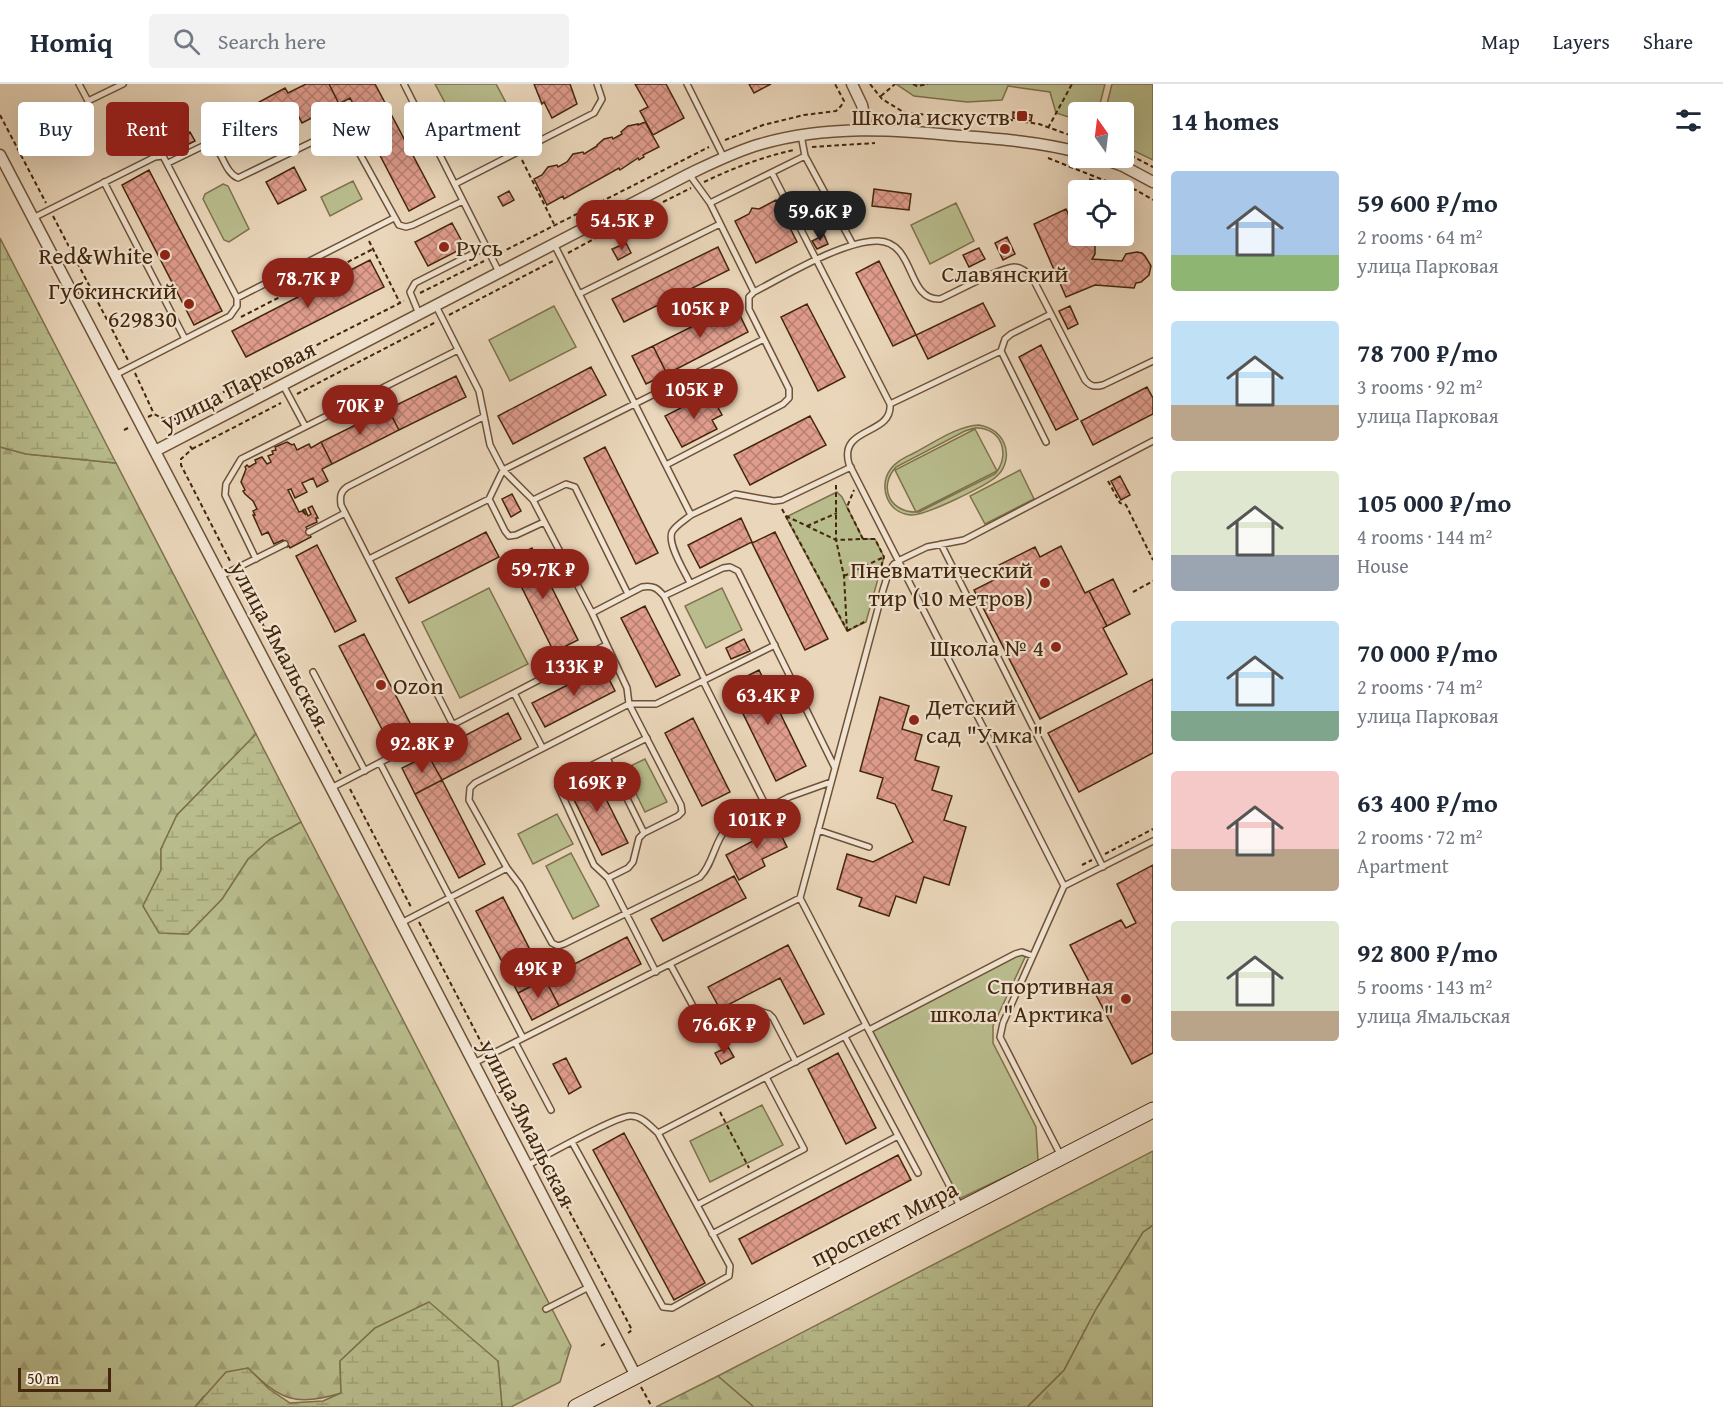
<!DOCTYPE html>
<html lang="en">
<head>
<meta charset="utf-8">
<style>
  body { margin:0; font-family:"Gentium Book Plus",serif; background:#f2f2f3; color:#1f2937; height:100vh; display:flex; flex-direction:column; font-size:22px; white-space:nowrap }
  * { box-sizing:border-box; margin:0 }
  p { font-size:20px; color:#747a83 }
  .icon { flex:none; width:33px; height:33px; fill:none; stroke:currentColor; stroke-width:2; stroke-linecap:round; stroke-linejoin:round }
  .map { position:relative; flex:1; overflow:hidden }
  .drawer { display:flex; flex-direction:column; background:#fff; width:570px }
  .drawer>* { flex:none }
  .top-card { position:absolute; left:18px; top:18px; width:570px; height:54px; display:flex; gap:12px }
  .needle { width:39px; rotate:346deg }
  .tools { position:absolute; left:1068px; top:18px; display:grid; gap:12px }
  .tools a { display:grid; place-items:center; width:66px; height:66px; border-radius:6px; background:#fff; box-shadow:0 6px 24px #0002; font-size:30px }
  .scale { position:absolute; left:18px; bottom:15px; width:93px; box-sizing:border-box; padding-left:6px; border:3px solid #43260b; border-top:0; font-size:16px; line-height:21px; white-space:nowrap; color:#43260b; -webkit-text-stroke:4px #f1e4d2; paint-order:stroke }
  .price { position:absolute; translate:-50% -51px; padding:0 14px; border-radius:21px; background:#8f2418; color:#fff; font-size:20px; line-height:39px; filter:drop-shadow(0 2px 3px #0008) }
  .price::after { content:''; position:absolute; left:50%; top:36px; width:18px; height:14px; margin-left:-9px; background:inherit; clip-path:polygon(0 0,100% 0,50% 100%) }
  .price.active { background:#222; color:#fff }
  ul { padding:0; list-style:none }
  li { display:flex; align-items:center; gap:18px; height:150px; padding:0 18px }
  li span { display:grid; place-items:center; flex:none; width:168px; height:120px; border-radius:6px; color:#555 }
  li>.icon { margin-inline-start:auto }
  span .icon { width:72px; height:72px; fill:#fffc; stroke-width:1 }
  li b { font-size:26px }
  h2 { display:flex; justify-content:space-between; align-items:center; height:72px; padding:0 18px; font-size:26px }
  .tag { padding:0 21px; border-radius:6px; background:#fff; box-shadow:0 6px 24px #0002; font-size:21px; line-height:54px }
  .tag.active { background:#8f2418; color:#fff }
  header { display:flex; align-items:center; gap:36px; box-sizing:border-box; height:84px; padding:0 30px; background:#fff; border-bottom:2px solid #e0e1e3 }
  header strong { font-size:28px }
  nav { display:flex; gap:33px; margin-inline-start:auto; font-size:21px }
  .search { width:420px; height:54px; background:#f2f2f3; display:flex; align-items:center; gap:15px; box-sizing:border-box; padding:0 21px; border-radius:6px; color:#747a83; font-size:22px }
  main { display:flex; flex:1; min-height:0 }
  .map>svg:first-child { display:block }
</style>
</head>
<body>
<header>
<strong>Homiq</strong>
<div class="search"><svg class="icon" aria-label="search" viewBox="0 0 24 24"><circle cx="10" cy="10" r="6"/><path d="M15 15l6 6"/></svg>Search here</div>
<nav><a>Map</a><a>Layers</a><a>Share</a></nav>
</header>
<main>
<div class="map">
<svg width="1153" height="1323" viewBox="0 0 1153 1323">
  <defs>
    <pattern id="forest-firs" width="22" height="20" patternUnits="userSpaceOnUse" patternTransform="scale(1.5)"><rect width="22" height="20" fill="#b9bd8e"/><path d="M5 1l3.5 6h-7zM16 11l3.5 6h-7z" fill="#a0a279"/></pattern>
    <pattern id="wetland-marsh" width="20" height="14" patternUnits="userSpaceOnUse" patternTransform="scale(1.5)"><rect width="20" height="14" fill="#b9bd8e"/><path d="M1 5h8M5 5V1M11 12h8M15 12V8" fill="none" stroke="#a0a279"/></pattern>
    <pattern id="building-cross-hatch" width="8" height="8" patternUnits="userSpaceOnUse" patternTransform="scale(1.5)"><rect width="8" height="8" fill="#e09c8d"/><path d="M0 0l8 8M0 8l8-8" fill="none" stroke="#b77f71"/></pattern>
  </defs>
  <rect width="100%" height="100%" fill="#ead6ba"/>
  <filter id="stains"><feTurbulence type="fractalNoise" baseFrequency=".00333" numOctaves="4"/><feColorMatrix values="0 0 0 0 .2 0 0 0 0 .09 0 0 0 0 .02 0 0 0 .5 -.17"/></filter>
  <radialGradient id="worn" r=".72"><stop offset=".6" stop-color="#630" stop-opacity="0"/><stop offset="1" stop-color="#630" stop-opacity=".3"/></radialGradient>
  <!-- green -->
  <path fill="#b9bd8e" stroke="#7e724c" stroke-width="1.5" fill-rule="evenodd" d="M435,0H496L518,41L470,66Z
    M896,0H1105L1098,28H1078V36L1056,29L1050,8L1008,2L1002,16L967,18L914,12Z
    M1112,0H1153V76L1124,62V28H1105Z
    M353,97L362,115L330,132L321,113Z
    M223,100L228,102L249,145L229,158L224,156L203,115L205,110Z
    M956,119L974,157L930,180L911,141Z
    M554,222L576,263L510,297L489,256Z
    M979,341C990,343 999,348 1004,359C1009,370 1006,384 997,392C986,402 923,433 910,431C888,429 878,403 890,386C895,378 904,374 912,370C932,360 956,342 979,341ZM975,344C1002,343 1011,371 995,390L919,428C891,430 877,404 896,383L965,347Z
    M975,345L997,387L916,428L895,386Z
    M1020,386L1034,415L985,440L970,412Z
    M837,408L842,413L863,455H875L884,473L866,538L847,547L786,433Z
    M489,504L528,580L460,614L422,538Z
    M722,504L742,546L706,564L685,522Z
    M645,675L667,718L645,728L624,685Z
    M557,730L573,760L533,780L518,750Z
    M571,769L599,822L573,835L546,782Z
    M1027,869L993,942V959L1036,1043L1038,1077L957,1116L869,946L1009,874Z
    M762,1021L783,1061L710,1098L690,1057Z"/>
  <!-- forest -->
  <path fill="url(#forest-firs)" stroke="#7e724c" stroke-width="1.5" d="M0,363L26,370L116,379L256,650L177,731L161,765V786L143,822L159,848L188,850L222,815L248,775L270,755L301,738L571,1262L560,1298L511,1323H502L498,1277L375,1244L340,1277L341,1309C296,1323 280,1316 248,1284L203,1313L195,1323H0Z
    M1153,1141V1323H1027L1064,1286L1096,1225L1143,1148Z
    M718,1292L754,1323H656Z"/>
  <!-- wetland -->
  <path fill="url(#wetland-marsh)" stroke="#7e724c" stroke-width="1.5" d="M0,154L116,379L26,370L0,363Z
    M256,650L301,738L270,755L248,775L222,815L188,850L159,849L143,822L161,786V765L177,731Z
    M1153,1067V1141L1143,1148L1096,1225L1064,1286L1027,1323H754L718,1292Z
    M429,1218L498,1277L502,1323H195L226,1288L248,1284L269,1305L290,1319L323,1317L341,1309L340,1277L375,1244Z"/>
  <!-- building -->
  <path fill="url(#building-cross-hatch)" stroke="#43260b" stroke-width="1.5" d="M306,0H329L339,20L302,39L298,31L229,68L215,42L285,4L288,9Z
    M329,0H375L435,113L409,127L350,14L339,20Z
    M534,0H570L577,20L552,34L544,18L542,20Z
    M635,0H666L684,34L653,51L640,27L648,23Z
    M749,0H771L754,9Z
    M1013,28L1032,31L1031,37L1013,34Z
    M645,38L659,63L643,71L644,73L639,76L638,74L620,86L619,84L564,115L563,112L547,121L534,95L542,91L548,83L557,81L558,83L567,78L573,70L583,68L584,70L597,62V61L604,55L612,53L613,55L622,50L621,48L628,42L638,40V41Z
    M190,48L195,57L187,61L183,52Z
    M294,83L306,106L278,120L266,98Z
    M149,86L222,227L194,241L122,101Z
    M1090,95L1111,102L1110,106L1088,101Z
    M874,105L911,110L909,126L872,122Z
    M509,107L514,116L503,122L498,113Z
    M776,116L797,158L756,179L735,137L749,130L752,124L759,125Z
    M1066,125L1078,151L1088,152L1095,160V170L1092,175L1122,177L1126,170L1137,168L1142,169L1145,172L1151,182L1149,191L1141,198L1136,199L1134,204L1095,201L1066,213L1034,140Z
    M452,139L465,163L428,182L415,158Z
    M824,151L828,160L817,165L812,157Z
    M1007,153L1015,170L1003,176L995,159Z
    M626,159L631,169L618,176L612,165Z
    M718,163L729,186L624,238L612,215Z
    M979,164L985,175L969,183L963,171Z
    M370,176L384,203L246,273L232,247Z
    M879,177L916,251L893,262L856,189Z
    M983,219L995,242L928,275L916,251Z
    M807,220L845,293L818,307L781,233Z
    M735,221L748,248L667,290L653,262Z
    M1070,222L1078,240L1068,245L1059,227Z
    M1041,261L1078,335L1056,346L1019,273Z
    M653,262L667,290L646,300L632,272Z
    M591,283L606,311L513,360L498,332Z
    M456,292L466,313L399,346L388,325Z
    M1147,303L1153,314V330L1093,361L1081,337Z
    M710,309L722,331L712,336L717,345L682,363L665,332Z
    M388,325L399,346L332,380L321,358Z
    M810,332L826,361L750,401L734,371Z
    M287,358L292,361L294,360L297,366L309,360L311,364L321,358L332,380L322,385L328,397L317,403L313,394L302,399L307,408L295,414L291,405L288,406L299,428L302,427L306,431L303,426L305,425L308,432L311,430L308,424L312,422L318,434H316L317,438L306,443L311,453L290,464L289,462L287,463L283,456L274,460L268,448L262,451L253,431H255L253,427L257,425L253,417L245,410L243,407L245,406L241,398L246,385L245,383L247,381L249,383L256,379L255,376L262,373L267,380L271,378L268,372L273,370L272,367L276,366L275,363Z
    M605,363L658,469L636,480L584,374Z
    M1120,392L1130,411L1121,416L1111,397Z
    M512,410L521,427L511,433L502,415Z
    M741,434L752,458L700,484L688,461Z
    M486,448L499,473L409,519L396,494Z
    M775,448L828,555L805,566L752,459Z
    M317,461L356,537L335,548L296,472Z
    M1061,462L1085,509L1089,507L1107,542L1103,544L1127,590L1040,635L974,506L996,495L991,485L1035,463L1040,473Z
    M532,464L578,556L554,568L508,476Z
    M1113,495L1130,530L1107,542L1089,507Z
    M645,522L680,591L656,603L621,534Z
    M364,550L410,639L385,651L339,562Z
    M744,555L750,567L731,575L726,564Z
    M603,583L615,607L545,643L532,619Z
    M759,586L806,682L776,697L729,601Z
    M1153,595V669L1079,708L1048,649Z
    M880,613L909,622L902,645L922,651L915,676L939,683L932,706L952,712L944,736L966,743L949,801L924,793L916,819L896,812L889,832L859,822L862,814L837,805L847,770L873,778L913,758L895,720L877,714L883,694L860,687Z
    M508,629L521,655L442,696L428,671Z
    M693,634L730,708L702,722L665,649Z
    M428,671L442,696L415,710L402,684Z
    M592,687L628,759L602,771L566,700Z
    M442,696L485,780L459,794L415,710Z
    M774,737L787,763L762,775L765,782L739,796L726,771L753,757L749,749Z
    M1153,781V969L1132,980L1070,861L1121,836L1126,844L1136,839L1117,800Z
    M734,792L746,814L663,857L651,835Z
    M503,813L545,895L518,909L476,827Z
    M627,853L641,880L559,922L545,895Z
    M788,861L824,930L804,940L780,894L720,925L708,903Z
    M545,895L559,922L532,936L518,909Z
    M728,963L734,973L721,980L715,969Z
    M838,969L876,1044L846,1060L808,985Z
    M566,974L581,1003L569,1010L553,980Z
    M624,1049L705,1199L674,1216L593,1066Z
    M898,1071L911,1096L752,1180L739,1155Z"/>
  <g fill="none" stroke-linecap="round" stroke-linejoin="round">
    <!-- service casing -->
    <g stroke="#6d5237" stroke-width="8">
      <path id="service" d="M79,0L88,17L123,0
        M404,0L499,188
        M687,0L724,74
        M801,51L805,72L852,159
        M168,79L205,61L210,60C224,67 223,87 238,94L333,48C342,46 346,47 351,54L399,141L406,143L413,141L463,117
        M772,89L890,320C893,352 838,342 849,380L1064,802L1153,757
        M104,98L185,255
        M455,100L594,29L602,15L597,0
        M710,119L805,72
        M33,134L155,73L163,72L237,214L394,134
        M554,160L691,431C685,436 676,441 672,448C667,460 685,488 690,499
        M754,208C785,192 844,156 878,157C916,158 906,217 940,215C956,208 999,184 1014,183C1022,183 1028,189 1033,195L1085,296C1091,303 1095,303 1103,301L1153,277
        M579,210L720,140
        M436,222L479,307L490,361L503,386L533,416L592,529L627,604L629,620L681,721L682,728L678,732L644,749L639,754L633,778L628,784L608,794
        M419,230L410,208L415,199L486,163
        M1001,267L1046,358
        M115,291L230,232L237,222V214
        M283,301L305,342
        M890,320L1001,267L1005,255L1011,250L1051,230
        M666,381L783,320L789,314V305L749,225V213L754,208L710,119L689,90
        M489,415L505,447L509,452L516,451L544,438
        M533,416L566,400L575,403L628,510
        M691,431L735,410L774,417L782,416L851,383
        M309,448L345,429
        M941,460L1103,783
        M256,475L225,411L226,400L241,375L458,266
        M369,475L489,415L503,386L764,255
        M221,492L285,460
        M664,512L705,596
        M592,529L642,503C653,501 657,504 664,512L723,484L730,483L738,487L835,684
        M313,588L365,687
        M703,597L767,724
        M514,609L542,663
        M453,641L341,421C340,413 340,408 347,403L483,333
        M647,654L562,696L558,702L594,781L608,794L656,888
        M607,674L644,749
        M380,679L523,954
        M331,704L606,561
        M818,746L869,763
        M507,784L520,801L552,859L558,862L564,860L700,793C713,780 714,759 726,745L789,713L831,698
        M401,839L507,784L469,716L470,704L475,699L629,620H656L775,561
        M670,880L706,946C722,952 744,935 759,927L769,930L773,934L796,978
        M869,946L1015,870L1022,868L1033,872
        M845,953L918,1089
        M515,958L551,1026
        M474,979L800,814
        M766,993L866,941
        M658,1049L766,993L804,1065L697,1121
        M1061,1072L1000,953L1003,939L1064,802
        M526,1082C544,1073 617,1031 631,1032C642,1032 650,1042 658,1049L730,1182L729,1192L672,1224L663,1223L572,1058
        M961,1124L800,814L883,506L889,487L894,480L900,476L927,463L964,456L1153,357
        M712,1150L898,1052
        M546,1225L589,1203"/>
    </g>
    <!-- minor casing -->
    <g stroke="#6d5237" stroke-width="13">
      <path id="minor" d="M852,0L862,21L867,45
        M0,71L331,704L636,1292
        M1101,74L1123,82L1153,98
        M155,367L689,90C712,79 736,67 761,60C827,41 893,45 961,52C1000,55 1040,58 1078,68"/>
    </g>
    <!-- secondary casing -->
    <g stroke="#43260b" stroke-width="17">
      <path id="secondary" d="M576,1323L1153,1026"/>
    </g>
    <!-- path -->
    <path stroke="#43260b" stroke-width="2" stroke-dasharray="4.5 3" stroke-linecap="butt" d="M870,0L882,15L905,29L981,35L997,34L1039,40L1078,54
      M913,0L917,2L928,0
      M881,12L895,0
      M0,31L46,119
      M1048,44L1072,0
      M725,56L763,41L804,31L836,27L841,22L844,17L835,0
      M812,63L875,59
      M1124,68L1153,83
      M1048,74L1116,101L1136,106L1153,116
      M522,76L554,140
      M704,98C733,84 762,73 794,66
      M663,118L691,104
      M53,132L128,276
      M369,157L400,219
      M500,169L709,63
      M568,169L653,123
      M420,209L484,177
      M449,231L553,177
      M241,233L373,165
      M135,289L154,330
      M297,310L436,238
      M148,333L154,330L162,334L174,333L404,217
      M174,333L179,341
      M124,346L130,343
      M190,362L192,365L181,375V381L230,477
      M192,365L281,319
      M1108,397L1120,419L1126,421L1153,476
      M836,401V456L844,492L847,547
      M782,425L846,544
      M786,432L836,456L863,455L847,423L854,406
      M807,442L837,429
      M863,455H875L884,473L881,483
      M844,492L884,473
      M238,493L341,690
      M1133,508L1153,497
      M847,547L866,537
      M350,705L412,825
      M1105,770L1153,745
      M1082,781L1092,776
      M419,838L484,964
      M492,979L538,1067
      M720,1028L749,1084
      M545,1081L632,1246L628,1249
      M601,1262L606,1259
      M641,1303L652,1323"/>
    <!-- service -->
    <use href="#service" stroke="#f1e4d2" stroke-width="5"/>
    <!-- minor -->
    <use href="#minor" stroke="#f1e4d2" stroke-width="10"/>
    <!-- secondary -->
    <use href="#secondary" stroke="#f1e4d2" stroke-width="15"/>
  </g>
  <!-- markers -->
  <g fill="#8f2418" stroke="#f1e4d2" stroke-width="2">
    <rect x="1016" y="26" width="12" height="12" rx="3"/>
    <circle cx="444" cy="163" r="6"/>
    <circle cx="1005" cy="165" r="6"/>
    <circle cx="165" cy="171" r="6"/>
    <circle cx="189" cy="220" r="6"/>
    <circle cx="1045" cy="499" r="6"/>
    <circle cx="1056" cy="563" r="6"/>
    <circle cx="381" cy="601" r="6"/>
    <circle cx="914" cy="636" r="6"/>
    <circle cx="1126" cy="915" r="6"/>
  </g>
  <g text-anchor="middle" dominant-baseline="central" stroke-width="4.5" stroke-linejoin="round" paint-order="stroke">
    <!-- poi labels -->
    <g font-size="24" fill="#43260b" stroke="#f1e4d2" text-anchor="end">
      <text x="1010" y="32">Школа искуств</text>
      <text x="456" y="163" text-anchor="start">Русь</text>
      <text x="153" y="171">Red&amp;White</text>
      <text x="1005" y="189" text-anchor="middle">Славянский</text>
      <text x="177" y="206">Губкинский<tspan x="177" dy="28">629830</tspan></text>
      <text x="1033" y="485">Пневматический<tspan x="1033" dy="28">тир (10 метров)</tspan></text>
      <text x="1044" y="563">Школа № 4</text>
      <text x="393" y="601" text-anchor="start">Ozon</text>
      <text x="926" y="622" text-anchor="start">Детский<tspan x="926" dy="28">сад "Умка"</tspan></text>
      <text x="1114" y="901">Спортивная<tspan x="1114" dy="28">школа "Арктика"</tspan></text>
    </g>
    <!-- street labels -->
    <g font-size="24" fill="#43260b" stroke="#f1e4d2">
      <text transform="translate(238 301) rotate(-27)">улица Парковая</text>
      <text transform="translate(280 560) rotate(62)">улица Ямальская</text>
      <text transform="translate(528 1039) rotate(63)">улица Ямальская</text>
      <text transform="translate(884 1139) rotate(-27)">проспект Мира</text>
    </g>
  </g>
  <rect width="100%" height="100%" filter="url(#stains)"/>
  <rect width="100%" height="100%" fill="url(#worn)"/>
</svg>
<div class="tools">
<a><svg class="needle" viewBox="-14 -14 28 28"><path d="M0-13l5 13h-10z" fill="#e53935"/><path d="M0 13l5-13h-10z" fill="#747a83"/></svg></a>
<a><svg class="icon" aria-label="locate" viewBox="0 0 24 24"><circle cx="12" cy="12" r="6"/><path d="M12 2v4M12 18v4M2 12h4M18 12h4"/></svg></a>
</div>
<div class="scale">50 m</div>
<b class="price active" style="left:820px;top:158px">59.6K ₽</b>
<b class="price" style="left:622px;top:167px">54.5K ₽</b>
<b class="price" style="left:308px;top:225px">78.7K ₽</b>
<b class="price" style="left:700px;top:255px">105K ₽</b>
<b class="price" style="left:694px;top:336px">105K ₽</b>
<b class="price" style="left:360px;top:352px">70K ₽</b>
<b class="price" style="left:543px;top:516px">59.7K ₽</b>
<b class="price" style="left:574px;top:613px">133K ₽</b>
<b class="price" style="left:768px;top:642px">63.4K ₽</b>
<b class="price" style="left:422px;top:690px">92.8K ₽</b>
<b class="price" style="left:597px;top:729px">169K ₽</b>
<b class="price" style="left:757px;top:766px">101K ₽</b>
<b class="price" style="left:538px;top:915px">49K ₽</b>
<b class="price" style="left:724px;top:971px">76.6K ₽</b>
<div class="top-card">
<a class="tag">Buy</a>
<a class="tag active">Rent</a>
<a class="tag">Filters</a>
<a class="tag">New</a>
<a class="tag">Apartment</a>
</div>
</div>
<section class="drawer">
<h2>14 homes<svg class="icon" aria-label="filters" viewBox="0 0 24 24"><path d="M4 7h16M4 17h16"/><circle cx="9" cy="7" r="2"/><circle cx="15" cy="17" r="2"/></svg></h2>
<ul>
<li><span style="background:linear-gradient(#a9c7e8 70%,#8fb573 0)"><svg class="icon" aria-label="home" viewBox="0 0 24 24"><path d="M3 11l9-7 9 7M6 9v11h12V9"/></svg></span><div><b>59 600 ₽/mo</b><p>2 rooms · 64 m²</p><p>улица Парковая</p></div></li>
<li><span style="background:linear-gradient(#bfe0f5 70%,#b9a48a 0)"><svg class="icon" aria-label="home" viewBox="0 0 24 24"><path d="M3 11l9-7 9 7M6 9v11h12V9"/></svg></span><div><b>78 700 ₽/mo</b><p>3 rooms · 92 m²</p><p>улица Парковая</p></div></li>
<li><span style="background:linear-gradient(#dfe7d0 70%,#9aa5b1 0)"><svg class="icon" aria-label="home" viewBox="0 0 24 24"><path d="M3 11l9-7 9 7M6 9v11h12V9"/></svg></span><div><b>105 000 ₽/mo</b><p>4 rooms · 144 m²</p><p>House</p></div></li>
<li><span style="background:linear-gradient(#bfe0f5 75%,#7fa58c 0)"><svg class="icon" aria-label="home" viewBox="0 0 24 24"><path d="M3 11l9-7 9 7M6 9v11h12V9"/></svg></span><div><b>70 000 ₽/mo</b><p>2 rooms · 74 m²</p><p>улица Парковая</p></div></li>
<li><span style="background:linear-gradient(#f6c9c9 65%,#b9a48a 0)"><svg class="icon" aria-label="home" viewBox="0 0 24 24"><path d="M3 11l9-7 9 7M6 9v11h12V9"/></svg></span><div><b>63 400 ₽/mo</b><p>2 rooms · 72 m²</p><p>Apartment</p></div></li>
<li><span style="background:linear-gradient(#dfe7d0 75%,#b9a48a 0)"><svg class="icon" aria-label="home" viewBox="0 0 24 24"><path d="M3 11l9-7 9 7M6 9v11h12V9"/></svg></span><div><b>92 800 ₽/mo</b><p>5 rooms · 143 m²</p><p>улица Ямальская</p></div></li>
</ul>
</section>
</main>
</body>
</html>
